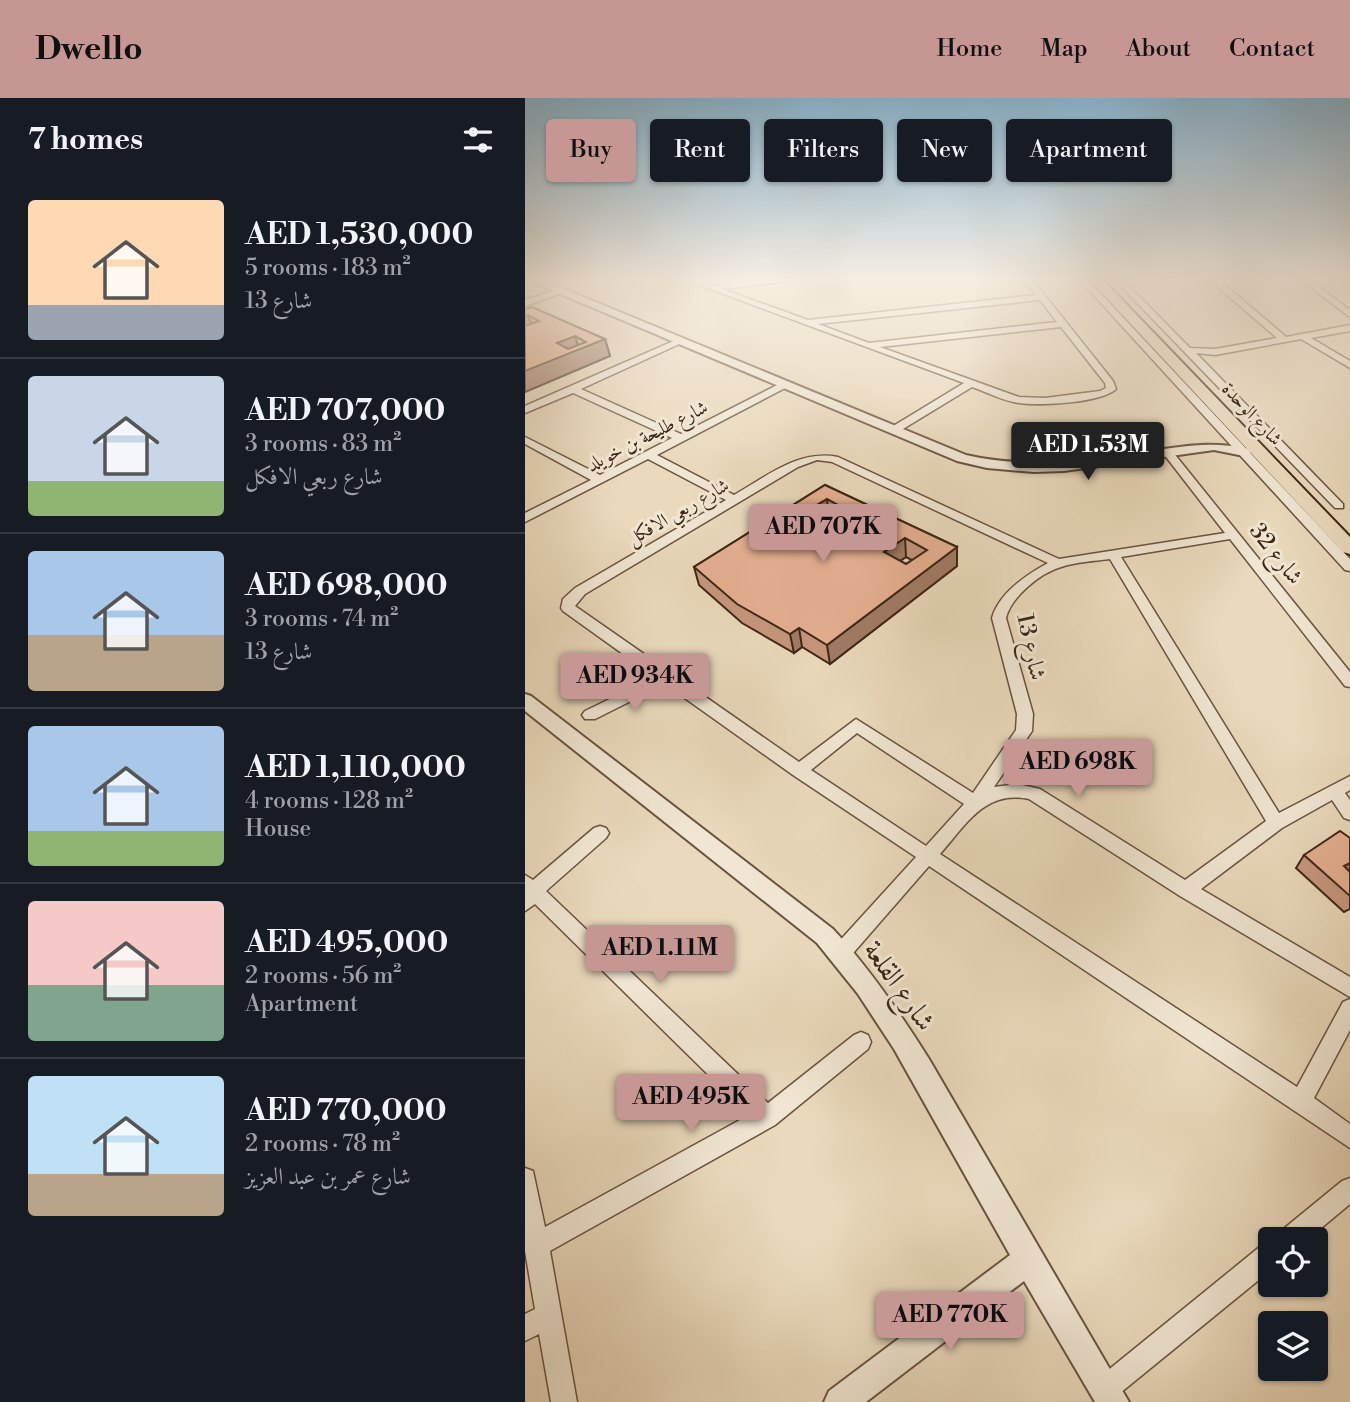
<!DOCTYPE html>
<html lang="en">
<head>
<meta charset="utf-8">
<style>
  body { margin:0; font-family:"Libre Bodoni",Amiri,serif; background:#20242c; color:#f1f3f6; height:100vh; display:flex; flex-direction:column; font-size:26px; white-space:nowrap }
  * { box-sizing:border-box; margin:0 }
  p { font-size:23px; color:#9ea1a6 }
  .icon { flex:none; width:38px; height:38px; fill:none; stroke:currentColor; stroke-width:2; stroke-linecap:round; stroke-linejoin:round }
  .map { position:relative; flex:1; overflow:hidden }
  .drawer { display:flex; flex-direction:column; background:#171b24; width:525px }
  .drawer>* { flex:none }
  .top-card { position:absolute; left:21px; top:21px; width:665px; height:63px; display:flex; gap:14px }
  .fabs { position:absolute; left:733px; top:1129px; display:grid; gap:14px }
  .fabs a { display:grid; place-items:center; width:70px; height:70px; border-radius:7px; background:#171b24; box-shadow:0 2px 5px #0004; font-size:35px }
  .price { position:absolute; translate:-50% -60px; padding:0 16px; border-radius:7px; background:#c59692; color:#111; font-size:23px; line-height:46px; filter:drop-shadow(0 2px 4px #0008) }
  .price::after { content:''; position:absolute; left:50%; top:42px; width:21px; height:16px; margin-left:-10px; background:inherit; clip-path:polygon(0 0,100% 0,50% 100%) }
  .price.on { background:#222; color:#fff }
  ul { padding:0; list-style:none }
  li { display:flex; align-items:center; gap:21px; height:175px; padding:0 28px }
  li+li { border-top:2px solid #363941 }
  li span { display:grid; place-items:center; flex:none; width:196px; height:140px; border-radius:7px; color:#555 }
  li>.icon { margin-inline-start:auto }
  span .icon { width:84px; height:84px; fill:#fffc; stroke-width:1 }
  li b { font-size:30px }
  h2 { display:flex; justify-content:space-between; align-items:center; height:84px; padding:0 28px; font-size:30px }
  .chip { padding:0 24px; border-radius:7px; background:#171b24; box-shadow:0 2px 5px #0004; font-size:24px; line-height:63px }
  .chip.on { background:#c59692; color:#111 }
  header { display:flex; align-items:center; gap:42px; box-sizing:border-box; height:98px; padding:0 35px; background:#c59692; color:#111 }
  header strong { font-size:33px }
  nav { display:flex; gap:38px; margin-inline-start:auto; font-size:24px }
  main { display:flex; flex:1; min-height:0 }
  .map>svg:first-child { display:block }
</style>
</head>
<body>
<header>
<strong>Dwello</strong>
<nav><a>Home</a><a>Map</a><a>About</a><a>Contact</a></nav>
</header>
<main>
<section class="drawer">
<h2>7 homes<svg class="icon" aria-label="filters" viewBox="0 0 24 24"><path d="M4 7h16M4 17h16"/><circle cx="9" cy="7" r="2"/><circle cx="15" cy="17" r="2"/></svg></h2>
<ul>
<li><span style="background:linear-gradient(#ffd9b3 75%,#9aa5b1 0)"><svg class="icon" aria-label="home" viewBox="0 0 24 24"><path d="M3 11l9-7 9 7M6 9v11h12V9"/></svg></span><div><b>AED 1,530,000</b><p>5 rooms · 183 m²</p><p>شارع 13</p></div></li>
<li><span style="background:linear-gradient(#c9d6e8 75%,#8fb573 0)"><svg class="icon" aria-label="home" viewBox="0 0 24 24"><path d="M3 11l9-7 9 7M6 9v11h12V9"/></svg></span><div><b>AED 707,000</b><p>3 rooms · 83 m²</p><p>شارع ربعي الافكل</p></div></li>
<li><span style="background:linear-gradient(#a9c7e8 60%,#b9a48a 0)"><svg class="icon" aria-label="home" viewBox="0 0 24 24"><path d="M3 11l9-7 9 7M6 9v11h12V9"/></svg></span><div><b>AED 698,000</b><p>3 rooms · 74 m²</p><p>شارع 13</p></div></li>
<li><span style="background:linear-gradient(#a9c7e8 75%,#8fb573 0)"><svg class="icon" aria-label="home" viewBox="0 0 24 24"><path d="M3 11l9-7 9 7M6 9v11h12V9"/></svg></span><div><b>AED 1,110,000</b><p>4 rooms · 128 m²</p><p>House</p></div></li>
<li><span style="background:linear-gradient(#f6c9c9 60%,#7fa58c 0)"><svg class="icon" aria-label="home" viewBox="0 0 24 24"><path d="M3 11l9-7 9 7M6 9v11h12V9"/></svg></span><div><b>AED 495,000</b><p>2 rooms · 56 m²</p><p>Apartment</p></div></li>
<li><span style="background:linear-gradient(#bfe0f5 70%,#b9a48a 0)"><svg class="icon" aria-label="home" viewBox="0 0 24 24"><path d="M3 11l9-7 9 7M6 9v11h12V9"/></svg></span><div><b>AED 770,000</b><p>2 rooms · 78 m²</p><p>شارع عمر بن عبد العزيز</p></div></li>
</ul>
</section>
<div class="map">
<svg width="825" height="1304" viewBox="0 0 825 1304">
  <rect width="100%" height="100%" fill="#ead9bc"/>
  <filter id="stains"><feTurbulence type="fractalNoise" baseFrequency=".00286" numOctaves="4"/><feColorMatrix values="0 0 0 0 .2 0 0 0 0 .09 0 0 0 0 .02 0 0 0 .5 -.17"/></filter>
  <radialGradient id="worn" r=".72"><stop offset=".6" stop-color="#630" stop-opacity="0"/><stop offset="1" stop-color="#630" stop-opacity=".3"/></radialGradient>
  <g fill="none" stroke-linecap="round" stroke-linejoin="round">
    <!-- minor casing -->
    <g stroke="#69533f" stroke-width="3">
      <path id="minor" d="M155,180H166L188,188L261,180H290L197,191L283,222L511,197L498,180H506L588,283L591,291C575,305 516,308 494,305C478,303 462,294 447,289L373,334H365V330L439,285ZM515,202L532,224L344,245L293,226ZM536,229L580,285L581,290L575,293L520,300L494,299L355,249Z
        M553,180H561L825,461V473L820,472Z
        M588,180H596L665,250L690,251L752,240L686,183L653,182L649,180H692L761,239L825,227V233L786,240L825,263V270L776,241L690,257L671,255L818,406V410H810Z
        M773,180H782L825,212V219Z
        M34,191L38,193L37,195L0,208V202Z
        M153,241L161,243L56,291L156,336L258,284H264V288L132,357L209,397C241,379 274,351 313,359L534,461L700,435L638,355L647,353L825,574V589L820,588L705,441L596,459L754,715L825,678V692L820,695L825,702V722L819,720L807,702L757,730L676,791L825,879V899L655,798L504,701C459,692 441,727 415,756L772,989L818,904L825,901V932L789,1000L825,1026V1050L404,768L323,861L316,864L309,861L306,855L309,849L391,759L268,677L140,586L70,621H60L57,617L60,613L130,579L38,513L36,510L38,501L50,490L201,402L123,361L0,424V415L66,382L0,346V339L75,377L147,340L48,295L0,315V308ZM292,362L307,364L523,465C501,477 474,495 467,520L492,616L491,632L448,695L331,621L274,664L50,508L60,496L273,369ZM585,461L741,723L660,782L515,691L493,686L469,689L507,633L508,616L481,520C486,499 515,475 536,469C551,464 569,463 585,461ZM332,635L439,706L401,748L286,672Z
        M75,728L81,730L84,735L81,740L21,793L243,1005L329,937L336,934L343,937L346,944L343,951L250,1027L25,1153L52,1304H26L14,1236L0,1243V1216L10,1211L0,1153V1070L8,1073L20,1129L224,1017L10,806L0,813V777L8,782L69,730Z
        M825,1080V1106L783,1141H752L756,1133L817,1083Z
        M746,1144V1172L589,1300L580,1304L571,1300L567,1291L571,1282L737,1147Z"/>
    </g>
    <!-- tertiary casing -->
    <g stroke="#69533f" stroke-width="4">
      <path id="tertiary" d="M9,181H15L441,357C501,371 558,362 617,354C657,349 684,342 724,351L726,354L719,358L689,352L539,373L509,374L462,370L432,363L9,185Z
        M0,596L6,598L308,831C345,871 375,915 404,961L604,1304H570L499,1183L341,1304H299L304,1293L485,1157L369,951L333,896L292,845L0,613Z"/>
    </g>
    <!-- primary casing -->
    <g stroke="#3e2615" stroke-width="4">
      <path id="primary" d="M563,180H576L825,439V456L818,454Z"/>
    </g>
    <!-- minor -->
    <use href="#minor" fill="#f1e6d3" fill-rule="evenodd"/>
    <!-- tertiary -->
    <use href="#tertiary" fill="#f1e6d3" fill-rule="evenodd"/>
    <!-- primary -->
    <use href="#primary" fill="#ead9bc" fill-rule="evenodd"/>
  </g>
  <!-- wall -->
  <path fill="#c6977e" stroke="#3e2615" stroke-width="2" fill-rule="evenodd" d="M0,211L80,241L85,258L0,294Z
    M300,387L432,449V468L305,566L277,549L269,555L217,525L174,487L169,469ZM304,420L306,421L300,425L298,423ZM381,459L387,462L381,466L375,463Z
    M825,740V772L824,773L825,774V811L819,814L771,770L779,757Z"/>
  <!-- shaded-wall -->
  <path fill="#a17b66" stroke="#3e2615" stroke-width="2" d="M3,217L9,234L0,237V218Z
    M50,238L54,251L80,241L85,258L0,294V273L32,245Z
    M302,401L304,420L283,432L280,414Z
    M380,440L381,459L360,473L359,454Z
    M432,449V468L305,566L302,547Z
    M274,530L277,549L269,555L265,536Z
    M825,765V772L810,781L819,768Z"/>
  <!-- building -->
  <path fill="#e6b092" stroke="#3e2615" stroke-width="2" fill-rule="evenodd" d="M7,209L80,241L0,273V228L14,223L3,217L0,218V211ZM50,238L61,244L43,251L32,245Z
    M300,387L432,449L302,547L274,530L265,536L212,506L169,469ZM302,401L322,412L300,425L280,414ZM380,440L402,452L381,466L359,454Z
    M815,733L825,740V765L819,768L825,774V798L779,757Z"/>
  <!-- sky -->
  <linearGradient id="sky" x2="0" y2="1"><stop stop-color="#88b6d2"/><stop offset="0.5" stop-color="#f6eee1"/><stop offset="1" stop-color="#f6eee1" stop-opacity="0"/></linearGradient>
  <rect width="825" height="363" fill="url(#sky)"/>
  <g text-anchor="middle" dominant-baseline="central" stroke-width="6" stroke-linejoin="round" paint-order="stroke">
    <!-- far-street labels -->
    <g font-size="19" fill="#3e2615" stroke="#f1e6d3">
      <text transform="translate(727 316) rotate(47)">شارع الوحدة</text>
      <text transform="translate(122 338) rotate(-27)">شارع طليحة بن خويلد</text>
      <text transform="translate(153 414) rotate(-30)">شارع ربعي الافكل</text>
    </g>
    <!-- street labels -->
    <g font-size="23" fill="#3e2615" stroke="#f1e6d3">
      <text transform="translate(751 456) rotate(52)">شارع 32</text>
      <text transform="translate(506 549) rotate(78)">شارع 13</text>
    </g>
    <!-- near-street labels -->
    <g font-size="28" fill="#3e2615" stroke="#f1e6d3">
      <text transform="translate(374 888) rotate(55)">شارع القلعة</text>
    </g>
  </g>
  <rect width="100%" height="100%" filter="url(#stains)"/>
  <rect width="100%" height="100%" fill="url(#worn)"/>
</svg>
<div class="fabs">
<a><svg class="icon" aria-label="locate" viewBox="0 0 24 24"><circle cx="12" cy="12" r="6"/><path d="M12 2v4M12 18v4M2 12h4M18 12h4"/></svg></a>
<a><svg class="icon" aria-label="layers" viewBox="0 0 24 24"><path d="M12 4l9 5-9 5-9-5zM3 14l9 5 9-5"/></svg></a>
</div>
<b class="price on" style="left:563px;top:384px">AED 1.53M</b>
<b class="price" style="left:298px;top:466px">AED 707K</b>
<b class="price" style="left:110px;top:615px">AED 934K</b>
<b class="price" style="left:553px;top:701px">AED 698K</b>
<b class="price" style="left:135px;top:887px">AED 1.11M</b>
<b class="price" style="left:166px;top:1036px">AED 495K</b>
<b class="price" style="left:425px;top:1254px">AED 770K</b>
<div class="top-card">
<a class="chip on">Buy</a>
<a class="chip">Rent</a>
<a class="chip">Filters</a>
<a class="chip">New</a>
<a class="chip">Apartment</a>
</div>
</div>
</main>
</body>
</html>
